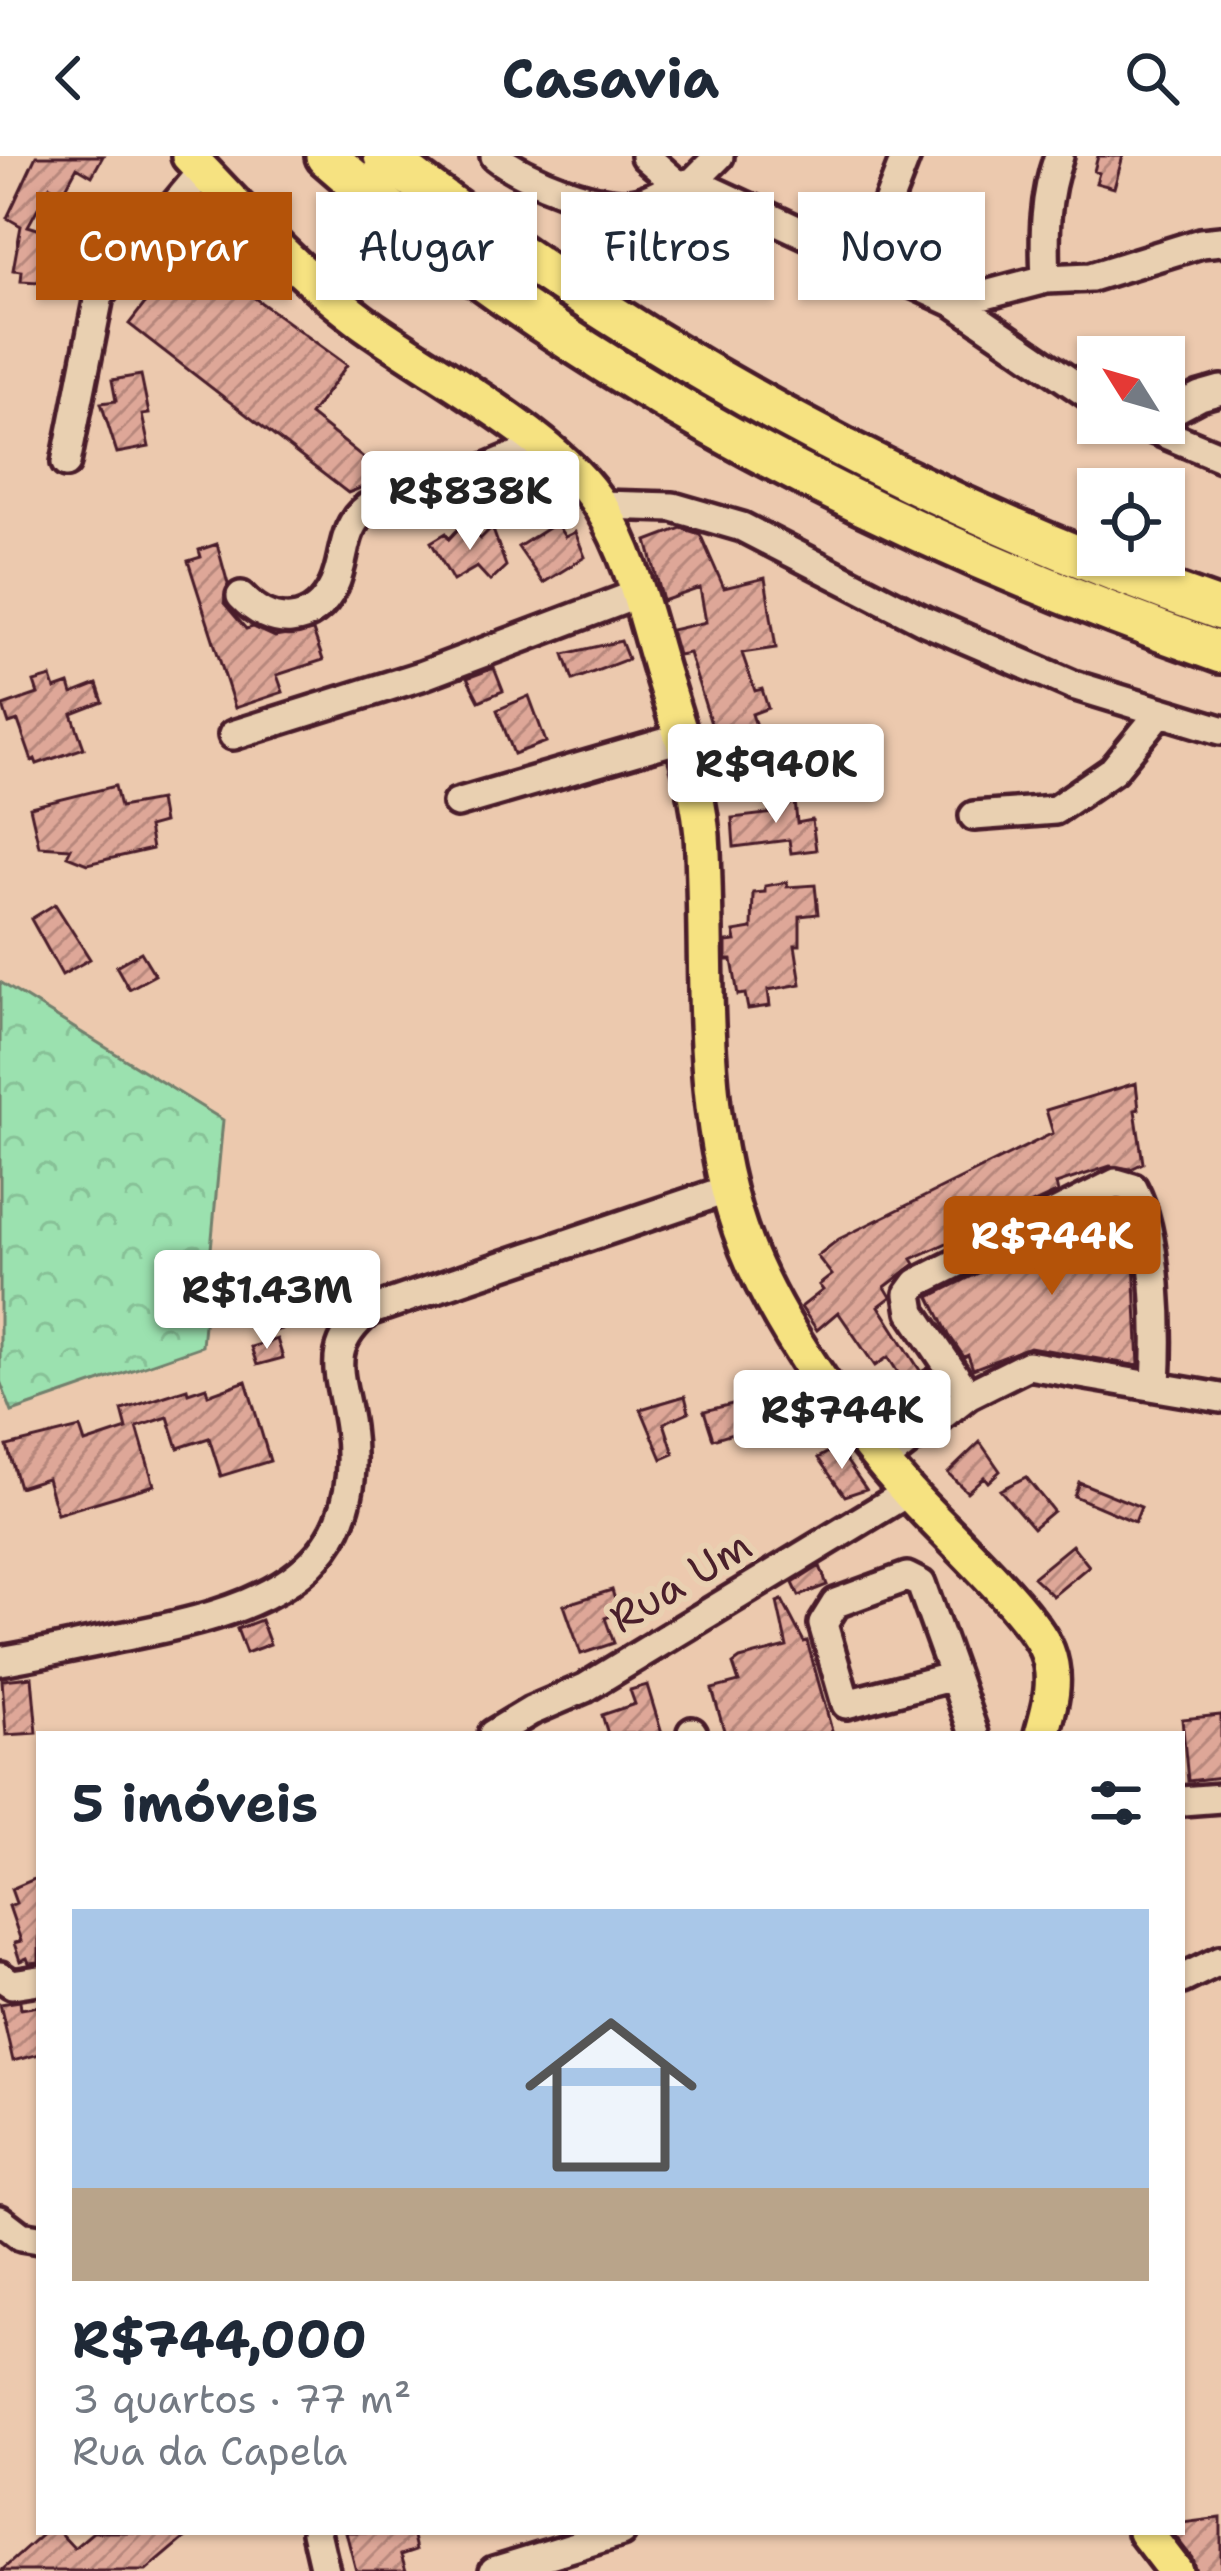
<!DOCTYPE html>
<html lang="pt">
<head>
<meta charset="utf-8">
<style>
  body { margin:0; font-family:"Shantell Sans",sans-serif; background:#f2f2f3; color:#1f2937; height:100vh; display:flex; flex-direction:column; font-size:45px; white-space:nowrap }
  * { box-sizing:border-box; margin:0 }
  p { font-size:39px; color:#747a83 }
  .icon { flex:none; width:66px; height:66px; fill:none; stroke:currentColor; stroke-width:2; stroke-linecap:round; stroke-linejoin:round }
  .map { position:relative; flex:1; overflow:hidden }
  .sheet { position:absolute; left:36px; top:1575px; width:1149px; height:804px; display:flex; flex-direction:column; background:#fff; border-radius:0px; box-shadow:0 3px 9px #0004 }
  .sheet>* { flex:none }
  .top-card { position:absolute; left:36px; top:36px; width:1149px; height:108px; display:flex; gap:24px }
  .needle { width:78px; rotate:307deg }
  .fabs { position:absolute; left:1077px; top:180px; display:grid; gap:24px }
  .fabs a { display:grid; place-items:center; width:108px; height:108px; border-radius:0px; background:#fff; box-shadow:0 3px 9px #0004; font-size:60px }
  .price { position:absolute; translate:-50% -102px; padding:0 27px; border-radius:12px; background:#fff; color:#222; font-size:39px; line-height:78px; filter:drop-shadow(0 3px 6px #0008) }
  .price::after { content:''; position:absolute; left:50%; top:72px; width:36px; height:27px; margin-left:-18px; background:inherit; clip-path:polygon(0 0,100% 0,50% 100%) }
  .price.selected { background:#b45309; color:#fff }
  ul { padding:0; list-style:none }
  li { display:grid; align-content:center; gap:24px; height:636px; padding:0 36px }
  li span { display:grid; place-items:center; height:372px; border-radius:0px; color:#555 }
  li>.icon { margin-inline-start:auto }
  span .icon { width:216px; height:216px; fill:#fffc; stroke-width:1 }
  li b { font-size:51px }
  h2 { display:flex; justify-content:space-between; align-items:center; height:144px; padding:0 36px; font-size:51px }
  .tag { padding:0 42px; border-radius:0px; background:#fff; box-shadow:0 3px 9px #0004; font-size:42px; line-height:108px }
  .tag.selected { background:#b45309; color:#fff }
  header { display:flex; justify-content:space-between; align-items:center; height:156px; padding:0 36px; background:#fff; font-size:54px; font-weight:700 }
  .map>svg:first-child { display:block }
</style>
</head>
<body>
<header><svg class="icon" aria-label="back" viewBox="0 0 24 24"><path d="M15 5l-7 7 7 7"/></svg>Casavia<svg class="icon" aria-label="search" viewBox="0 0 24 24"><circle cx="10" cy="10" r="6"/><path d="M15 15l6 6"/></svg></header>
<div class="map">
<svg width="1221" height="2415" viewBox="0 0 1221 2415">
  <defs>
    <pattern id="forest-crowns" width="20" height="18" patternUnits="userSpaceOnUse" patternTransform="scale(3)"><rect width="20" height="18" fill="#9be1af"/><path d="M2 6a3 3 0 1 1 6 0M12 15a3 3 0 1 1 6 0" fill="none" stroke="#87c197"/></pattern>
    <pattern id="building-hatch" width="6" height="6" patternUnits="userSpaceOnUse" patternTransform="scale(3)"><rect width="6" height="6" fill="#dea798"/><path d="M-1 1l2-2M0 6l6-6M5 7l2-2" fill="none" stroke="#b6877c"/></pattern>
  </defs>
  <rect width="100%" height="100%" fill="#ecc9ae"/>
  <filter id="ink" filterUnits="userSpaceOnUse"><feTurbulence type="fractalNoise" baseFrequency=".00833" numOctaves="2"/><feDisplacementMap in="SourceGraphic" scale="24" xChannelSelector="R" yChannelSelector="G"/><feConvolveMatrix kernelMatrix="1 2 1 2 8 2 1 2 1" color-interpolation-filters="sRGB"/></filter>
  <g filter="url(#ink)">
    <!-- forest -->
    <path fill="url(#forest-crowns)" stroke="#72806d" stroke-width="3" d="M0,826L223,964L202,1190L12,1256L0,1225Z"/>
    <!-- building -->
    <path fill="url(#building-hatch)" stroke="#4a1f2b" stroke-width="3" d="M36,0H103L92,20L77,11L63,37L50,30L28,70L89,89L84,117L40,109L39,126L21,125L22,115L13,114L21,70L7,62Z
      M1098,0H1123L1114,32L1096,27L1099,17L1094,15Z
      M187,93L347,209L310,259L388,321L348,337L129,168Z
      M141,219L149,258L142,259L149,291L117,297L101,247L116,245L112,224Z
      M464,367L480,383L492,371L506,410L490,425L477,411L453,425L431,386L446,377L449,383Z
      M556,367L565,381L575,376L585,401L543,427L518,391Z
      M681,372L700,378L724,432L765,422L776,492L742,497L755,535L762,533L768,552L752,558L763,591L731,600L728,592H724L719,569L712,571L689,497L678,499L671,474L706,466L700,432L663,445L647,385Z
      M217,388L228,428L224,447L246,473L253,471L275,481L313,475L323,504L277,519L283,536L235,552L188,405L201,401L199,394Z
      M621,485L628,503L573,524L564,498Z
      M494,512L503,535L479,545L467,522Z
      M51,521L55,533L69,528L72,538L97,528L103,546L72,558L84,592L37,608L35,603L32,605L18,565L9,568L3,550L38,538L34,526Z
      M529,540L546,586L514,598L497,554Z
      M115,630L120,651L159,644L163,667L148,671L152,693L87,708L67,700L71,692L39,690L30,651Z
      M794,633L797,667L812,664L816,694L791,697L789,684L734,691L732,662L775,657L773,635Z
      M787,726V731L815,729L818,758L800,760V789H795L801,828L768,834L770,850L748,853L745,838L738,839L732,804H726V786L736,785L734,776L752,773L753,737L765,736V730Z
      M55,748L90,803L62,819L31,763Z
      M141,796L155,819L129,833L116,810Z
      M1136,927L1139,953L1135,954L1143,1007L1131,1013L1110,1010L1056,1028L1058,1036L912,1103L915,1108L885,1131L891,1141L879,1150L921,1216L928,1212L944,1235L920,1251L888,1201L875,1210L838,1156L817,1174L801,1151L823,1134L819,1129L832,1119L817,1100L839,1083L1053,977L1046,954Z
      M1120,1047L1134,1104L1139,1210L1030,1191L973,1213L968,1199L964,1201L949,1179L930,1141Z
      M262,1105L281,1173L265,1178L258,1147L234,1155L223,1117Z
      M277,1183L283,1202L257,1209L251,1191Z
      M246,1225L270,1305L221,1320L209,1282L178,1292L168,1261L137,1271L154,1329L57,1358L47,1322L19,1331L7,1290L80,1272L85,1287L127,1273L122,1254L187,1233L188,1237L206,1231L208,1239Z
      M685,1240L689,1256L664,1267L674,1298L662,1303L641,1253Z
      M764,1240L772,1265L713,1283L704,1255Z
      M980,1286L1000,1315L988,1326L984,1321L967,1336L948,1317Z
      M837,1291L866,1333L845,1340L818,1302Z
      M1026,1321L1053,1355L1033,1372L1000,1334Z
      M1079,1326L1141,1351L1135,1366L1074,1340Z
      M1072,1389L1089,1410L1053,1440L1033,1421Z
      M820,1410L827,1429L799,1440L793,1427Z
      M612,1434L619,1457L605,1462L614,1487L581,1498L564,1449Z
      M782,1444L804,1486L807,1485L833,1578H725L712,1533L739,1526L733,1508L740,1503L787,1491L777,1446Z
      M261,1464L270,1488L246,1497L237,1473Z
      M32,1521L37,1577L6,1579L2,1524Z
      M647,1529L662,1578H608L602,1559L635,1548L630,1534Z
      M1221,1559V1621L1188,1625L1182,1563Z
      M39,1721V1806L29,1807L27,1802L20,1805L14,1787L21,1785L9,1750L16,1747L11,1733Z
      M20,1845L21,1853L39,1850V1898L13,1905L0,1848Z
      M1221,2362V2415H1196L1192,2402L1172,2376H1182V2367Z
      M45,2376H59L74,2392L93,2376H192L146,2415H1Z
      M346,2376H412L416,2394L401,2399L406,2415H356Z"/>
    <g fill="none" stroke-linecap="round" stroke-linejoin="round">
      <!-- minor casing -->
      <g stroke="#4a1f2b" stroke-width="36">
        <path id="minor" d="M495,0C522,22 605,57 640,46C659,40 672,29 693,26L955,147L1098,245
          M645,0L677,28
          M693,26L719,0
          M865,106L906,0
          M1046,123C1044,80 1044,42 1059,0
          M955,147L1046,123L1091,121L1201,87L1221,85
          M1164,259L1200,240L1221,234
          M1139,267L1221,301
          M66,307L99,140L203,15
          M600,349L673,351L742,371L925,465L1073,529L1221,574
          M241,440C271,472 313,473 334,429C347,401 340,372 368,351L482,314L542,289
          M233,579L421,520L638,438
          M457,647L681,582
          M974,660L1055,654L1113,614L1159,558
          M968,1239L912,1156L909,1138L917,1127L1116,1027L1133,1032C1158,1079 1159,1176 1156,1229
          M882,1306L968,1239L1028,1209L1221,1242
          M0,1505C42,1498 84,1488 126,1480C247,1456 369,1425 349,1271C342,1219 322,1194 369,1155L726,1034
          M954,1520L921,1428L907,1421L836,1447L823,1468L846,1548L954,1520L974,1578
          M692,1576L693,1578
          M493,1578L531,1555L585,1532L908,1336
          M1182,1645L1221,1642
          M0,1820L12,1828L39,1824
          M1182,1823L1221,1804
          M0,2064L21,2080L39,2083
          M316,2376L325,2415
          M494,2415L621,2376"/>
      </g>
      <!-- major casing -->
      <g stroke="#4a1f2b" stroke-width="42">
        <path id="major" d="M189,0C243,57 298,118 361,165C429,215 559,281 601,351C631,399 644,457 660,511C678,572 701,632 703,696C709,835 696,980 754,1109C788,1185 854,1276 909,1337C942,1374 1031,1455 1047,1495C1058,1523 1050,1550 1042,1578
          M1145,2376L1175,2415"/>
      </g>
      <!-- highway casing -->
      <g stroke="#4a1f2b" stroke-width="48">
        <path id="highway" d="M326,0C583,226 900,384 1221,497
          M384,0C637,194 920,350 1221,454"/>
      </g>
      <!-- minor -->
      <use href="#minor" stroke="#e9d0b1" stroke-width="27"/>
      <!-- major -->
      <use href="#major" stroke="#f6e281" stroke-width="33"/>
      <!-- highway -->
      <use href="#highway" stroke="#f6e281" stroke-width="39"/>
    </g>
  </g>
  <g text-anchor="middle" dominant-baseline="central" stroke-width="12" stroke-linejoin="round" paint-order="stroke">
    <!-- street labels -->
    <g font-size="42" fill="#4a1f2b" stroke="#e9d0b1">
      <text transform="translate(680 1425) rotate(-31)">Rua Um</text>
    </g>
  </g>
</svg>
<div class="fabs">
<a><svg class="needle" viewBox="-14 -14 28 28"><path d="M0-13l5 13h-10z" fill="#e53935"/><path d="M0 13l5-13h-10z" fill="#747a83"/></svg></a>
<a><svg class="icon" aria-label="locate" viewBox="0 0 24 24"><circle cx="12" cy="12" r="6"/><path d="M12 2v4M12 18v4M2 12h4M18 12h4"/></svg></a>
</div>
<b class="price" style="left:470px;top:397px">R$838K</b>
<b class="price" style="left:776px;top:670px">R$940K</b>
<b class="price selected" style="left:1052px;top:1142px">R$744K</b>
<b class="price" style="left:267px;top:1196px">R$1.43M</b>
<b class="price" style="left:842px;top:1316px">R$744K</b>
<div class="top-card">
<a class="tag selected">Comprar</a>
<a class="tag">Alugar</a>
<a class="tag">Filtros</a>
<a class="tag">Novo</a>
</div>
<section class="sheet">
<h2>5 imóveis<svg class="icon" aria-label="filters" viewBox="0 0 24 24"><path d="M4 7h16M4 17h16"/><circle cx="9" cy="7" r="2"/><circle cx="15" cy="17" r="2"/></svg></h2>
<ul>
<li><span style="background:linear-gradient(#a9c7e8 75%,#b9a48a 0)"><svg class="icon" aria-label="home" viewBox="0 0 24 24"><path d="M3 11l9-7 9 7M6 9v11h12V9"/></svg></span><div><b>R$744,000</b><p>3 quartos · 77 m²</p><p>Rua da Capela</p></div></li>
</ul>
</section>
</div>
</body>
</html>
